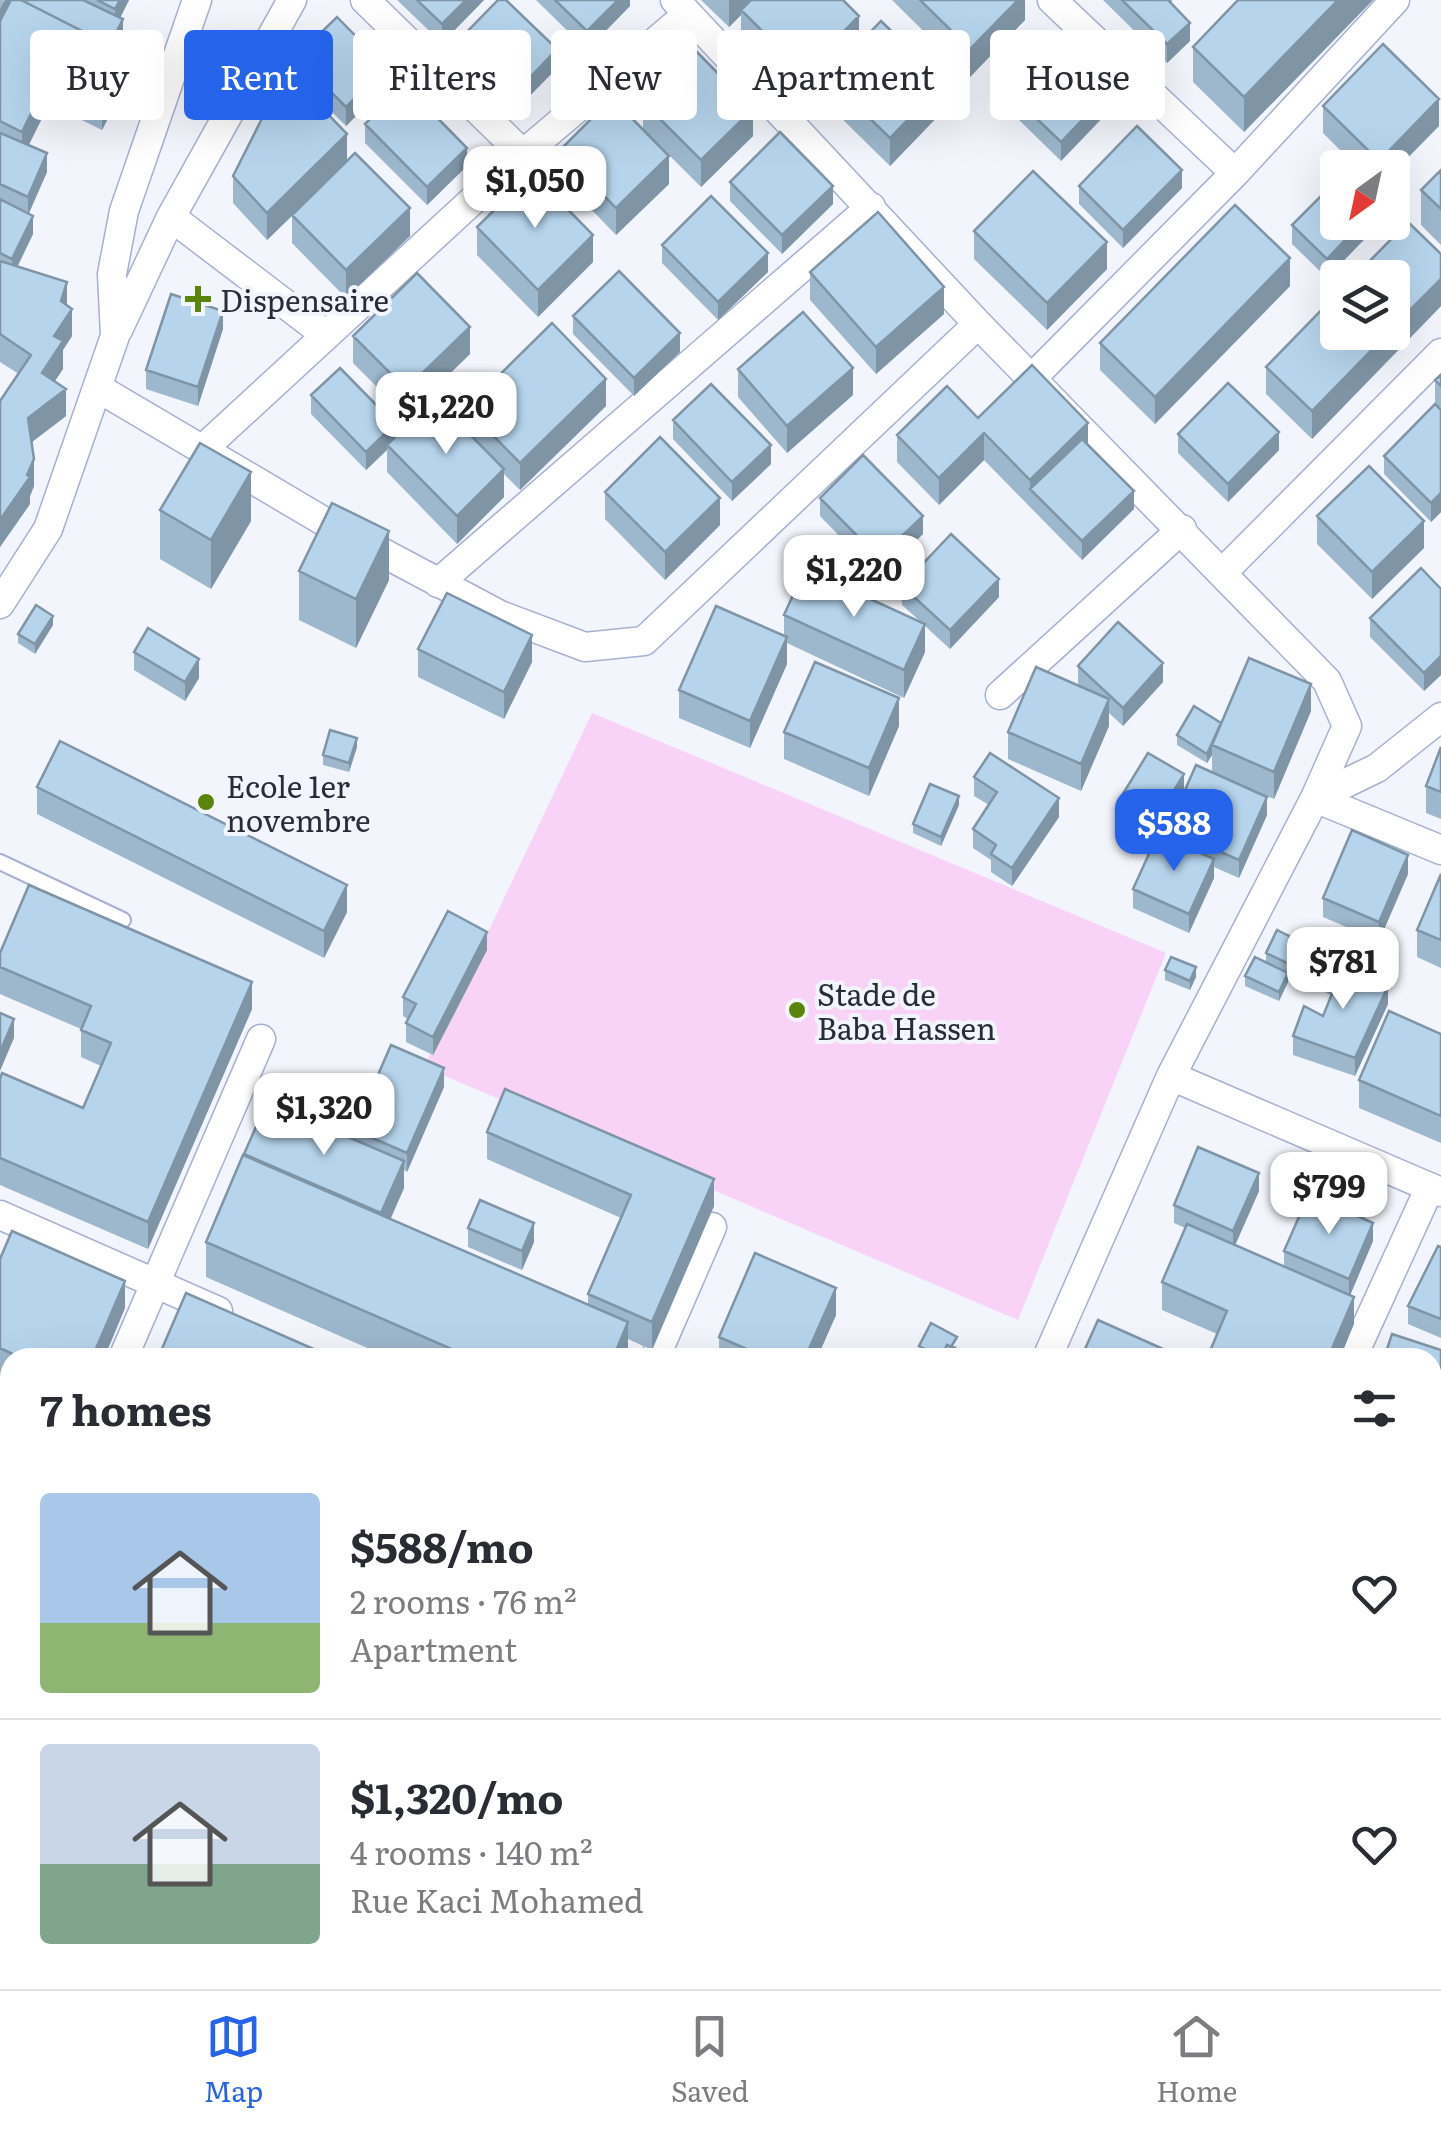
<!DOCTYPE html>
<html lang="en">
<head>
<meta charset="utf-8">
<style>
  body { margin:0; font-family:Literata,serif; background:#f2f2f3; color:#2b2b33; height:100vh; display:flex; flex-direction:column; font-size:38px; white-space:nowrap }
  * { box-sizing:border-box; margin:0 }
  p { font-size:32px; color:#7c7c81 }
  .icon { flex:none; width:55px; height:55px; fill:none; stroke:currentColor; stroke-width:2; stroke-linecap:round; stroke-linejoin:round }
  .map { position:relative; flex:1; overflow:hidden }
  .side { position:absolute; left:0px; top:1348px; width:1442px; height:642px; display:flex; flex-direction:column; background:#fff; border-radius:30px 30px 0 0; box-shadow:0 10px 40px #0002 }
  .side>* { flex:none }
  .banner { position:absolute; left:30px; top:30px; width:1382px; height:90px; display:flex; gap:20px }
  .needle { width:65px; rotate:213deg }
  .buttons { position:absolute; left:1320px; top:150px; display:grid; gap:20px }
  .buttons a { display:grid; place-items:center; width:90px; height:90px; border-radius:10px; background:#fff; box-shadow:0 10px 40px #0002; font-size:50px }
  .price { position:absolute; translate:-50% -85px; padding:0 22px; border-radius:20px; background:#fff; color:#222; font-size:32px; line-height:65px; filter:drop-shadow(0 2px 5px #0008) }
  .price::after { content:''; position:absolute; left:50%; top:60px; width:30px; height:22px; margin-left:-15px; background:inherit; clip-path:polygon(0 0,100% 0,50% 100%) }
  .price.selected { background:#2563eb; color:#fff }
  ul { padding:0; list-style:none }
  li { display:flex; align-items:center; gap:30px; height:250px; padding:0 40px }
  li+li { border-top:2px solid #e1e1e2 }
  li span { display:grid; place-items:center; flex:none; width:280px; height:200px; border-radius:10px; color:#555 }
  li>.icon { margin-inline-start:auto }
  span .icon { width:120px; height:120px; fill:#fffc; stroke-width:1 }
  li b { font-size:42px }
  h2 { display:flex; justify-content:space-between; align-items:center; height:120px; padding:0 40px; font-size:42px }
  .pill { padding:0 35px; border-radius:10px; background:#fff; box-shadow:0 10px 40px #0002; font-size:35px; line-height:90px }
  .pill.selected { background:#2563eb; color:#fff }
  .tab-bar { display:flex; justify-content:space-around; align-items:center; height:140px; border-top:2px solid #e1e1e2; background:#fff; font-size:28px; color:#7c7c81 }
  .tab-bar a { display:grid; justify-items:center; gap:5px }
  .tab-bar .selected { color:#2563eb }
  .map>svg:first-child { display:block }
</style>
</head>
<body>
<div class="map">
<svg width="1441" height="1989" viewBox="0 0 1441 1989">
  <rect width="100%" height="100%" fill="#f2f5fb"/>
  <!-- green -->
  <path fill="#f8d3f7" d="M592,713L1166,953L1018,1320L424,1067Z"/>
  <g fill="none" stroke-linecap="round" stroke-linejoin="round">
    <!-- service casing -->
    <g stroke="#a6b0d0" stroke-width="18">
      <path id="service" d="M0,862L123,920
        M0,1883L10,1889
        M0,1944L10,1921"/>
    </g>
    <!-- minor casing -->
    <g stroke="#a6b0d0" stroke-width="31">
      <path id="minor" d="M365,0L523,154
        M675,0L978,324L1327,681L1347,726L1315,798L1171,1076L1047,1358
        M1052,0L1235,173
        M171,217L326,335
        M118,330L171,217L292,0
        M1033,377L1235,173L1395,0
        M98,388L325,522L500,615L585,647L644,641L978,324
        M205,447L523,154L688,14
        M1224,571L1441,353
        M438,583L871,207
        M0,604L48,529L115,336L112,274L124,211L197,0
        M1000,695L1182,529
        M1315,798L1377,768L1441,717
        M1315,798L1441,850
        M1171,1076L1441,1192
        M0,1215L218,1311
        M123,1358L261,1039
        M655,1358L712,1227
        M1352,1358L1430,1187
        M1432,1482L1441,1485
        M0,1648L10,1625
        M1432,1828L1441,1831
        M1432,1949L1441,1930
        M708,1980L728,1989
        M386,1989L390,1980
        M769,1989L772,1980
        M1065,1989L1069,1980
        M1416,1989L1419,1980"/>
    </g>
    <!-- service -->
    <use href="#service" stroke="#fff" stroke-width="14"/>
    <!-- minor -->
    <use href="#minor" stroke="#fff" stroke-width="28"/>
  </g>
  <!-- wall -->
  <path fill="#9db7cc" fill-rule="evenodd" d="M0,0L25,2L26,0H129L120,18L123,38L117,49L127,81L102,130L49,104L28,145L47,172L29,213L33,234L18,266L67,306L72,336L63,350V369L55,381L66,416L32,442L34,486L30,496V504L0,547V401L19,374L0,362Z
    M397,0H484L442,43Z
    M536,0H630V6L587,50Z
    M701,0H843L859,43L804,99L741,38V15L729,27Z
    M892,0H1025V20L970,77Z
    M1103,0H1172V4L1190,41L1167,63Z
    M1238,0H1373L1244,132L1193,82V47Z
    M460,39L557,68L515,111L460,58Z
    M296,57L386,86L346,126L296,76Z
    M827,77L944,110L890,166L827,104Z
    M1010,93L1108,112L1061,161L1010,111Z
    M643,102L753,136L701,187L643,129Z
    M1323,106L1439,126L1392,168H1358L1323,133Z
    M365,124L467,166L427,205L365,143Z
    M560,150L669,184L616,235L560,177Z
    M347,161L410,236L346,298L292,243V216L267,240L233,203V176Z
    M1441,170V245L1421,225V190Z
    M730,182L833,204L782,254L730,201Z
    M1079,186L1182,188L1123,248L1079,204Z
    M1338,222H1381L1327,278L1292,244V225Z
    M477,227L593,262L538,317L477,255Z
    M974,231L1107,269L1047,330L974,259Z
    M662,245L768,272L718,320L662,263Z
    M1441,254V306L1312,439L1266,394V367Z
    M810,272L944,314L876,374L810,300Z
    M1290,286L1155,424L1100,370V343Z
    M573,316L680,352L634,396L573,334Z
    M223,329L198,406L146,389V370Z
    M353,336L470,354L406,416L353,363Z
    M738,369L853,395L787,453L738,397Z
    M1441,375V512L1431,522L1384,474V456L1435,404V380Z
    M311,395L395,437L466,431V408L606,406L520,490L504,474V497L457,544L387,472V450L366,470L311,414Z
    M978,418L1088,445L1134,509L1082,560L984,460L939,505L897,462V435Z
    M673,420L771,464L732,501L673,439Z
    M1178,434L1279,450L1228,502L1178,453Z
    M605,492L720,525L665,580L605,519Z
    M820,498L923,534L879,577L820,516Z
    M160,510L251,521L211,589L160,559Z
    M1317,516L1424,548L1372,599L1317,544Z
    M299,571L389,580L356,648L299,620Z
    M902,586L999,597L950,649L925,626V652L904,698L787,643V664L750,748L679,718V690L784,636V615L922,623L902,605Z
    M1441,589V675L1424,691L1370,637V618Z
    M53,625L35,654L18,643V634Z
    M418,649L532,662L504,719L418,677Z
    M134,652L199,678L185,701L134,670Z
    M1078,666L1163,682L1123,726L1109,713V726L1081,791L1008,759V732L1078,685Z
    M1311,711L1274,799L1221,776L1267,815L1239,878L1214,867V878L1189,933L1133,908V889L1157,837L1121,816V797L1184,792L1212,772V755L1207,763L1177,745V735L1221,723ZM1184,793L1168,829V839L1159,835Z
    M899,726L869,796L784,759V732Z
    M357,747L349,772L323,765V755Z
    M1441,747V819L1426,813V786Z
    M974,777L1059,817L1012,886L991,872V860L973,848V829L989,805L974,796Z
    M37,787L347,912L324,958L37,814Z
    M959,805L941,846L913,833V824Z
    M1408,874L1379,941L1323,917V898Z
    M1441,874V968L1417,957V930Z
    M487,950L433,1055L406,1042V1023L408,1019L403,1016V997Z
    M0,953L252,1009L148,1249L0,1185V1079L83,1108L101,1066L81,1057V1029L0,994Z
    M1266,953L1317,959L1306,982L1288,973V982L1279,1001L1245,986V976L1266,962Z
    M1165,970L1196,977L1190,990L1165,980Z
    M1317,970L1388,1004L1355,1076L1293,1055V1036L1323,1016L1331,995L1317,988Z
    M1441,1034V1143L1359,1108V1080Z
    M444,1087L407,1172L404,1170V1188L390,1219L588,1305V1294L621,1218L487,1159V1132L714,1206L652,1350L628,1339V1358H390L206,1277V1242L354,1139V1130Z
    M1259,1191L1235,1245L1284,1266V1251L1373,1241L1350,1295L1354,1324L1217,1334L1162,1310V1282L1185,1228L1174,1223V1205Z
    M468,1228L534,1242L522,1270L468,1247Z
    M1441,1247V1338L1408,1324V1306Z
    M0,1259L125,1308L104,1358H10V1380L0,1376Z
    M836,1315L817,1358H719V1337Z
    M919,1346H957L955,1349L975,1358H924L919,1355Z
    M1441,1589V1613L1439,1612V1593Z
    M10,1684V1838L0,1834V1707Z
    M1432,1686L1441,1691V1796L1432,1792Z
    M0,1952L10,1980H88L83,1989H0Z
    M109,1980H353V1989H108Z
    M559,1980H646L667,1989H559Z
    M1260,1980H1368L1365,1989H1260Z"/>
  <!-- shaded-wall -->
  <path fill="#7f95a6" d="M5,0H16L0,28V9Z
    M120,0H129L115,28V9Z
    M466,0H484L442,43V24Z
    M618,0H630V6L587,50V31Z
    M729,0H755L741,10V15L729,27Z
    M1018,0H1025V20L970,77V49Z
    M1338,0H1373L1244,132V97Z
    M859,16V43L804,99V72Z
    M123,19V38L110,64V45Z
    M1190,23V41L1167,63V44Z
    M557,49V68L515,111V93Z
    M127,54V81L102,130V103Z
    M386,67V86L346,126V107Z
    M49,77V104L22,159V132Z
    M944,82V110L890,166V138Z
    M1108,93V112L1061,161V142Z
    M1439,99V126L1392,174V168H1379V161Z
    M753,109V136L701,187V160Z
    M347,134V162L267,240V213Z
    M467,148V166L427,205V187Z
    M47,153V172L28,215V197Z
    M669,156V184L616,235V208Z
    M1182,170V188L1123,248V230Z
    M833,186V204L782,254V235Z
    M410,208V236L346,298V270Z
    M33,216V234L12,277V259Z
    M1362,222H1381L1327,278V259Z
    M593,235V262L538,317V290Z
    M1107,242V269L1047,330V303Z
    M768,253V272L718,320V302Z
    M1290,258V286L1155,424V397Z
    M1441,279V306L1312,439V411L1389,332H1392V328Z
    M67,282V309H72V336L63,350V369L42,400V373L54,336L61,301Z
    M944,287V314L876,374V347Z
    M223,311V329L198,406V387Z
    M470,327V354L406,416V389Z
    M680,333V352L634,396V378Z
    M853,368V395L787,453V426Z
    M606,379V406L520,490V463Z
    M66,389V416L28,445V418Z
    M1088,423V450L1030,489V507V480Z
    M395,424V442L387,445V450L366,470V452Z
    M1279,432V450L1228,502V484Z
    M984,433V460L939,505V478Z
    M771,445V464L732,501V482Z
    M34,459V486L30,496V504L0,547V520Z
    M504,469V497L457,544V516Z
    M251,472V521L211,589V540Z
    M1134,491V509L1082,560V541Z
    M1441,493V512L1431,522V503Z
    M720,498V525L665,580V552Z
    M923,516V534L879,577V558Z
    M1424,521V548L1372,599V572Z
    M389,531V580L356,648V599Z
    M999,579V597L950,649V630Z
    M53,616V625L35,654V644Z
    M925,624V652L904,698V670Z
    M532,635V662L504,719V692Z
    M787,637V664L750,748V721Z
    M1441,656V675L1424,691V673Z
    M199,659V678L185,701V682Z
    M1163,663V682L1123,726V708Z
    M1311,684V711L1274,799V772Z
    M899,698V726L869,796V768Z
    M1109,699V726L1081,791V764Z
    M357,738V747L349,772V763Z
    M1212,745V755L1207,763V754Z
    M1184,774V793L1157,837V818Z
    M959,796V805L941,846V837Z
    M1267,797V815L1239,878V860Z
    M1059,798V817L1012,886V868Z
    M1408,855V874L1379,941V922Z
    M1214,859V878L1189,933V914Z
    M347,885V912L324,958V931Z
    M487,932V950L433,1055V1037Z
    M1317,950V959L1306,982V972Z
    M1196,967V977L1190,990V981Z
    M1288,973V982L1279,1001V992Z
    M252,982V1009L148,1249V1222Z
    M1388,986V1004L1355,1076V1058Z
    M14,1019V1038L0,1071V1052Z
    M444,1068V1087L407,1172V1153Z
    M404,1161V1188L381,1241V1213Z
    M1259,1173V1191L1233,1250V1231Z
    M714,1179V1206L652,1350V1322Z
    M534,1223V1242L522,1270V1251Z
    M1373,1223V1241L1349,1298V1279Z
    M125,1281V1308L104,1358H92Z
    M836,1288V1315L817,1358H805Z
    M1354,1297V1324L1340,1358H1328Z
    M628,1322V1358H613Z
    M1441,1403V1430L1432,1456V1429Z
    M1,1509V1536L0,1540V1512Z
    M65,1980H68V1989H60Z
    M75,1980H88L83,1989H75Z
    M245,1980H247V1989H240Z
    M270,1980H282V1989H267Z
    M344,1980H353V1989H340Z
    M501,1980H511V1989H498Z
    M840,1980H848L844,1989H840Z
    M1006,1980H1017L1013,1989H1002Z
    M1186,1980H1188V1989H1181Z
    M1358,1980H1368L1365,1989H1354Z"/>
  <!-- building -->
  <path fill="#b6d5ed" stroke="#7f95a6" stroke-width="2.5" d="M11,0H21L127,54L102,103L49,77L22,132L0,121V21Z
    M26,0H83L123,19L110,45L25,2Z
    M97,0H120L115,9Z
    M417,0H466L442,24Z
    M498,0H506L557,49L515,93L460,39Z
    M555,0H618L587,31Z
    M751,0H843L859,16L804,72L741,10Z
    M920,0H1018L970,49Z
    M1122,0H1168L1190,23L1167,44Z
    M1238,0H1338L1244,97L1193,47Z
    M337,17L386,67L346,107L296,57Z
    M881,21L944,82L890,138L827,77Z
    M1058,44L1108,93L1061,142L1010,93Z
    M1383,44L1439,99L1379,161L1323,106Z
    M696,51L753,109L701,160L643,102Z
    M286,71L347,134L267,213L233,176Z
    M405,85L467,148L427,187L365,124Z
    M612,98L669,156L616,208L560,150Z
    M1137,126L1182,170L1123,230L1079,186Z
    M780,132L833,186L782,235L730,182Z
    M0,133L47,153L28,197L0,184Z
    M355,153L410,208L346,270L292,215Z
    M1441,170V209L1421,190Z
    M1033,171L1107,242L1047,303L974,231Z
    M532,173L593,235L538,290L477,227Z
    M1338,179V222H1362L1327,259L1292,225Z
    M711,196L768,253L718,302L662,245Z
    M0,199L33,216L12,259L0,253Z
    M1235,205L1290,258L1155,397L1100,343Z
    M878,212L944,287L876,347L810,272Z
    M1408,222L1441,254V279L1392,328V278H1353Z
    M0,261L67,282L61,301L72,309L54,336L63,341L42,373L66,389L28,418L34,459L27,475L30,477L0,520V401L31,355L0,334Z
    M619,271L680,333L634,378L573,316Z
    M417,273L470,327L406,389L353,336Z
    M1338,293V332H1389L1312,411L1266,367Z
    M171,294L223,311L198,387L146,370Z
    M803,312L853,368L787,426L738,369Z
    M552,323L606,379L520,463L466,408Z
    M1032,365L1088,423L1030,480L984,433L939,478L897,435L947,386L978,418Z
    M340,368L395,424L366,452L311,395Z
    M1441,375V386L1435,380Z
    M1228,383L1279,432L1228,484L1178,434Z
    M711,384L771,445L732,482L673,420Z
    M434,398L504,469L457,516L387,445Z
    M1435,404L1441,410V493L1431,503L1384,456Z
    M660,437L720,498L665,552L605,492Z
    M1082,439L1134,491L1082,541L1030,489Z
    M200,443L251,472L211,540L160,510Z
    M863,455L923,516L879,558L820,498Z
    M1369,466L1424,521L1372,572L1317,516Z
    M332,503L389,531L356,599L299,571Z
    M951,534L999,579L950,630L902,586Z
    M1421,568L1441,589V656L1424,673L1370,618Z
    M805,569L925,624L904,670L784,615Z
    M447,593L532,635L504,692L418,649Z
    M36,605L53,616L35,644L18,634Z
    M716,606L787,637L750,721L679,690Z
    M1118,622L1163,663L1123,708L1078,666Z
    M148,628L199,659L185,682L134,652Z
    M1249,658L1311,684L1274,772L1212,745Z
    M815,662L899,698L869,768L784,732Z
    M1036,667L1109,699L1081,764L1008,732Z
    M1194,706L1221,723L1207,754L1177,735Z
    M330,730L357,738L349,763L323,755Z
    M60,741L347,885L324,931L37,787Z
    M1441,747V792L1426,786Z
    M990,753L1059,798L1012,868L991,854L996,845L973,829L997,792L974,777Z
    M1148,753L1184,774L1157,818L1121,797Z
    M1196,765L1267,797L1239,860L1168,829Z
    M930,784L959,796L941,837L913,824Z
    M1352,830L1408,855L1379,922L1323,898Z
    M1158,834L1214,859L1189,914L1133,889Z
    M1441,874V940L1417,930Z
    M29,885L252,982L148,1222L0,1158V1079L2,1073L83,1108L111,1043L81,1030L91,1006L0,967V953Z
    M448,911L487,932L433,1037L406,1023L416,1004L403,997Z
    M1277,930L1317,950L1306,972L1266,953Z
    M1171,957L1196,967L1190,981L1165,970Z
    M1255,957L1288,973L1279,992L1245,976Z
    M1322,959L1388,986L1355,1058L1293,1036L1304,1006L1323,1016L1338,979L1317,970Z
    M1389,1011L1441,1034V1116L1359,1080Z
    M0,1013L14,1019L0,1052Z
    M391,1045L444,1068L407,1153L354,1130Z
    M505,1089L714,1179L652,1322L588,1294L631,1195L487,1132Z
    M267,1102L404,1161L381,1213L244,1154Z
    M1198,1147L1259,1173L1233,1231L1174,1205Z
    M243,1155L628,1322L613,1358H472L206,1242Z
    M1309,1194L1373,1223L1349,1279L1284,1251Z
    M480,1200L534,1223L522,1251L468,1228Z
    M1187,1224L1354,1297L1328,1358H1207L1227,1311L1162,1282Z
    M12,1231L125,1281L92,1358H21L0,1348V1259Z
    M1438,1246L1441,1247V1319L1408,1306Z
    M755,1253L836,1288L805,1358H767L719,1337Z
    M186,1293L334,1358H158Z
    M1098,1320L1179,1356V1358H1081Z
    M931,1323L957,1337L951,1347L947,1345L941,1357L919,1346Z
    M1392,1334L1441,1350V1403L1432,1429V1358H1384Z
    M947,1345L975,1358H941Z
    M10,1684V1811L0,1807V1707Z
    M1432,1686L1441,1691V1769L1432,1764Z
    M10,1933V1980H65L60,1989H18L0,1980V1952Z
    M109,1980H157L152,1989H122L108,1982Z
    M157,1980H245L240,1989H152Z
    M255,1980H270L267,1986Z
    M283,1980H344L340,1989H278Z
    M400,1980H501L498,1988L500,1989H396Z
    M571,1980H646L667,1989H591Z
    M788,1980H829L849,1989H784Z
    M930,1980H1006L1002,1989H926Z
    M1117,1980H1186L1181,1989H1113Z
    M1278,1980H1358L1354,1989H1297Z"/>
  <!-- markers -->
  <g fill="#5b840a" stroke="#f2f5fb" stroke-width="4">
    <path d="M193 284h10v10h10v10h-10v10h-10v-10h-10v-10h10z"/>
    <circle cx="206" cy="802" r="10"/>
    <circle cx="797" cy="1010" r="10"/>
  </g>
  <g text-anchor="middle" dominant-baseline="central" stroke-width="8" stroke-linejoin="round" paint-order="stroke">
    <!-- poi labels -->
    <g font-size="30" fill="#282c38" stroke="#f2f5fb" text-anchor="start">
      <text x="220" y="299">Dispensaire</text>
      <text x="226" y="785">Ecole 1er<tspan x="226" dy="34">novembre</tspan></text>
      <text x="817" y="993">Stade de<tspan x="817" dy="34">Baba Hassen</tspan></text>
    </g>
  </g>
</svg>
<div class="buttons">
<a><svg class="needle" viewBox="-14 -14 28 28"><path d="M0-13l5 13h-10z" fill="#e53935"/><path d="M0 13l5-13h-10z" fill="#7c7c81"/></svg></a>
<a><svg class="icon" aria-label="layers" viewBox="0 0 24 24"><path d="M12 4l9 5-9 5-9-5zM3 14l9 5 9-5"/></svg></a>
</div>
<b class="price" style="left:535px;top:231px">$1,050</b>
<b class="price" style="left:446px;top:457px">$1,220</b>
<b class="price" style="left:854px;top:620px">$1,220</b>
<b class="price selected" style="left:1174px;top:874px">$588</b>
<b class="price" style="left:1343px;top:1012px">$781</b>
<b class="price" style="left:324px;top:1158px">$1,320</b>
<b class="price" style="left:1329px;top:1237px">$799</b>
<div class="banner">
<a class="pill">Buy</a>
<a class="pill selected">Rent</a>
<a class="pill">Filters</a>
<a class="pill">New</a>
<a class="pill">Apartment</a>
<a class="pill">House</a>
</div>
<section class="side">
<h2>7 homes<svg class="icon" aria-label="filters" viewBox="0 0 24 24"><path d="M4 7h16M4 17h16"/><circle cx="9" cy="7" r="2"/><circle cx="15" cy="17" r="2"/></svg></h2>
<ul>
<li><span style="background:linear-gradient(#a9c7e8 65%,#8fb573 0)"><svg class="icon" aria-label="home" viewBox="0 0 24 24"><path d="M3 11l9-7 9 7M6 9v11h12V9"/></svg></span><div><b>$588/mo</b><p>2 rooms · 76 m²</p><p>Apartment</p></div><svg class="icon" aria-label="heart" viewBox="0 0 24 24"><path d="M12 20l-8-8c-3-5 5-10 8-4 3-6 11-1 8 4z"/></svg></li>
<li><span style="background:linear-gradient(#c9d6e8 60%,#7fa58c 0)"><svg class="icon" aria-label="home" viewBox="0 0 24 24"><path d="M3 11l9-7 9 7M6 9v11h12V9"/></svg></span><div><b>$1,320/mo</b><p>4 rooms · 140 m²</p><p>Rue Kaci Mohamed</p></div><svg class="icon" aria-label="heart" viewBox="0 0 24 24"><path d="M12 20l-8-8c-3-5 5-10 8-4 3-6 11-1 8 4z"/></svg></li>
</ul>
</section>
</div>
<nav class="tab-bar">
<a class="selected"><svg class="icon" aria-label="map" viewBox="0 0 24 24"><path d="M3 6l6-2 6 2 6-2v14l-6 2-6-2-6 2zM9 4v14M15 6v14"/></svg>Map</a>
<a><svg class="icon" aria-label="saved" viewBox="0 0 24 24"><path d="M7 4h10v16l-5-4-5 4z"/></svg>Saved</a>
<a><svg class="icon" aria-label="home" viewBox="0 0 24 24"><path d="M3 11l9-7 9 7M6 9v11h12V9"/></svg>Home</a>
</nav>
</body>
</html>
